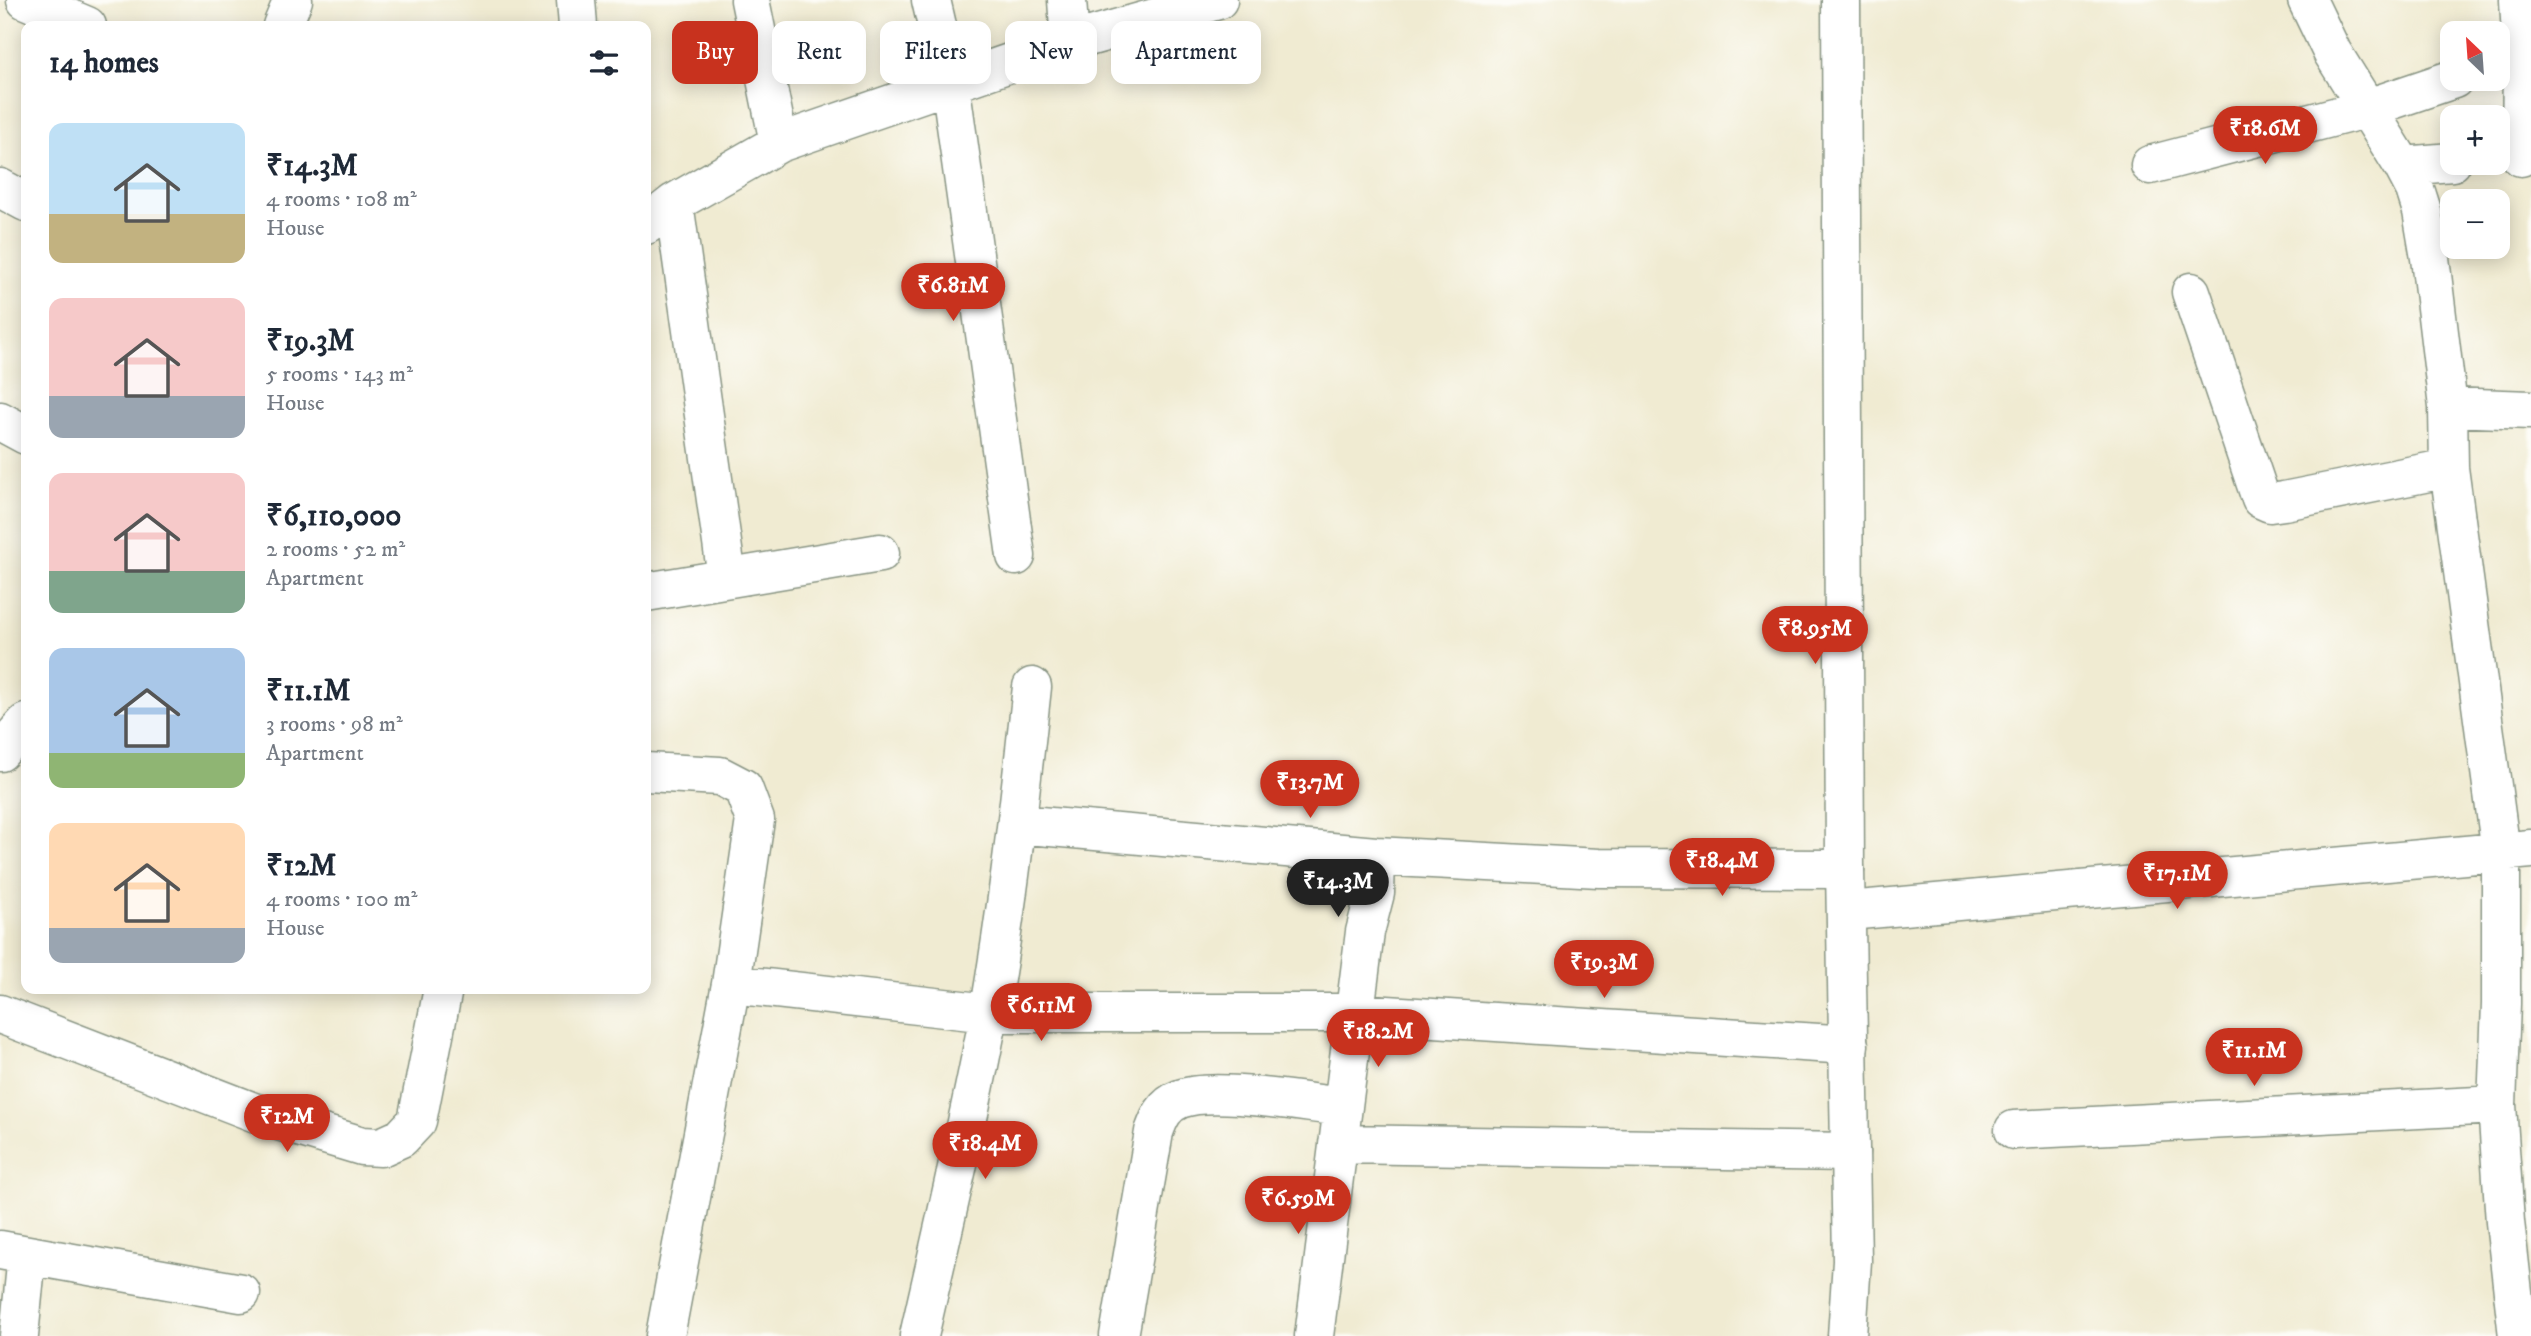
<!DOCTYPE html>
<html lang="en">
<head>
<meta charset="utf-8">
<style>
  body { margin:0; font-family:"IM FELL DW Pica",serif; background:#f6f6f7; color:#1f2937; height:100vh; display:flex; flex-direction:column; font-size:26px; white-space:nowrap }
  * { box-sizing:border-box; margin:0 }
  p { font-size:23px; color:#747a83 }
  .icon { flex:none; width:38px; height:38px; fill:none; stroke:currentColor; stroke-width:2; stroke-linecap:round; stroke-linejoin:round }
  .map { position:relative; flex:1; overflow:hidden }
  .side { position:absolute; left:21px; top:21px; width:630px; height:973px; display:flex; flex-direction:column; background:#fff; border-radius:14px; box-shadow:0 4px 18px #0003 }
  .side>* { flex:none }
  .banner { position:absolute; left:672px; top:21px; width:665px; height:63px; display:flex; gap:14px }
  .needle { width:46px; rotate:335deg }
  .buttons { position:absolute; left:2440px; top:21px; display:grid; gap:14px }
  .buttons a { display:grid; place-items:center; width:70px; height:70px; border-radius:14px; background:#fff; box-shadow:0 4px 18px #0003; font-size:35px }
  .price { position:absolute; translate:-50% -60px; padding:0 16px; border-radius:24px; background:#c8321e; color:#fff; font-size:23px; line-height:46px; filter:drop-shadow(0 2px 4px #0008) }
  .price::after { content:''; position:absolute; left:50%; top:42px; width:21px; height:16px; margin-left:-10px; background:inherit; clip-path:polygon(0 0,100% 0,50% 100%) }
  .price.current { background:#222; color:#fff }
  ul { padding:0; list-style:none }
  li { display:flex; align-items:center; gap:21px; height:175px; padding:0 28px }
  li span { display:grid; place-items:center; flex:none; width:196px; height:140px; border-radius:14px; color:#555 }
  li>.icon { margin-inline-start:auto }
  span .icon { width:84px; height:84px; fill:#fffc; stroke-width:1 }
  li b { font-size:30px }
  h2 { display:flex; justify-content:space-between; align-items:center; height:84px; padding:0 28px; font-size:30px }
  .pill { padding:0 24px; border-radius:14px; background:#fff; box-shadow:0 4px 18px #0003; font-size:24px; line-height:63px }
  .pill.current { background:#c8321e; color:#fff }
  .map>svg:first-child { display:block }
</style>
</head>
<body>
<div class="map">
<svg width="2531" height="1336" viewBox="0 0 2531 1336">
  <rect width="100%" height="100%" fill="#fdfcf7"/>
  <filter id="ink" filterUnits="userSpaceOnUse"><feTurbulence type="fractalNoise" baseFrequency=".0143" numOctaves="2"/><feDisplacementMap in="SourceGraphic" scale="14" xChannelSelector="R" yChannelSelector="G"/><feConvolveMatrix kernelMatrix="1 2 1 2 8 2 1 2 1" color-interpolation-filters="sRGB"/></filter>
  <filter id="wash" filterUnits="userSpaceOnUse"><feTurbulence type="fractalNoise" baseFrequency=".00686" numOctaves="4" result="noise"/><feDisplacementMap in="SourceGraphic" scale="28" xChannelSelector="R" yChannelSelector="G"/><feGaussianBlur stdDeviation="1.57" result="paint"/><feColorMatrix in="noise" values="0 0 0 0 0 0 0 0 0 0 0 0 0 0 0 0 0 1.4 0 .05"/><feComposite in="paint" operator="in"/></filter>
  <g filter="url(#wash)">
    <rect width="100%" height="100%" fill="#f0ebd2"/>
  </g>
  <g filter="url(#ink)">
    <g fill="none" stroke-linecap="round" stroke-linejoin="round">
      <!-- minor casing -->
      <g stroke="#889483" stroke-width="41">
        <path id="minor" d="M26,0L87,26
          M576,0L578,26
          M750,0L779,143
          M931,0L950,82L1016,556
          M1067,0L1070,42
          M2307,0L2332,52L2403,166L2415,189L2422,211L2430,258L2448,407L2449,468L2501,852V1004L2497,1105L2505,1222L2518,1336
          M2519,0L2522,56L2521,157
          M282,26L293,0
          M2150,165L2365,109L2454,79
          M2403,166L2452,162
          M0,188L26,202
          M674,203L727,578
          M646,225L674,203L779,143L1070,42L1218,0
          M2191,292L2261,499L2270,503L2284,501L2449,468
          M2448,407L2531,410
          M0,421L26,435
          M646,592L880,553
          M0,752L26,723
          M646,772L720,776L743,788L755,820L731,984L665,1336
          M1017,824L1376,856L1599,868L1845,869
          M1848,911L2531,849
          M731,984L989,1013H1356L1849,1045
          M0,1014L269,1118L362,1146L381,1147L401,1138L417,1121L443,989
          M2014,1130L2497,1105
          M1338,1144L1850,1152
          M0,1250L241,1293
          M19,1336L27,1255
          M919,1336C943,1229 969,1122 989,1014C1008,906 1020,796 1032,687
          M1119,1336L1154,1132C1159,1118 1164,1105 1180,1099C1212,1086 1305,1103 1343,1107
          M1314,1336L1365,932L1375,893L1376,856"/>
      </g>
      <!-- tertiary casing -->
      <g stroke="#889483" stroke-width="41">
        <path id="tertiary" d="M1841,0L1845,869L1852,1261L1847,1336"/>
      </g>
      <!-- minor -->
      <use href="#minor" stroke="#fff" stroke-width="38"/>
      <!-- tertiary -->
      <use href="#tertiary" stroke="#fff" stroke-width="38"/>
    </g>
  </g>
</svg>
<div class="buttons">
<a><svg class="needle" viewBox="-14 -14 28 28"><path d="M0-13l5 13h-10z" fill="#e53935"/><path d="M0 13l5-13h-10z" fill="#747a83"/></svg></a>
<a>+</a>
<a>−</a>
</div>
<b class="price" style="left:2265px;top:166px">₹18.6M</b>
<b class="price" style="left:953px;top:323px">₹6.81M</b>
<b class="price" style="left:1815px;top:666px">₹8.95M</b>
<b class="price" style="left:1310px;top:820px">₹13.7M</b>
<b class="price" style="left:1722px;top:898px">₹18.4M</b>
<b class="price" style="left:2177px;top:911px">₹17.1M</b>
<b class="price current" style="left:1338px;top:919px">₹14.3M</b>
<b class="price" style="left:1604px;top:1000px">₹19.3M</b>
<b class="price" style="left:1041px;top:1043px">₹6.11M</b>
<b class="price" style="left:1378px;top:1069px">₹18.2M</b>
<b class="price" style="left:2254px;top:1088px">₹11.1M</b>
<b class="price" style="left:287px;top:1154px">₹12M</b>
<b class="price" style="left:985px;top:1181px">₹18.4M</b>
<b class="price" style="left:1298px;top:1236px">₹6.59M</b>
<div class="banner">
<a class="pill current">Buy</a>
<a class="pill">Rent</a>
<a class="pill">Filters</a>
<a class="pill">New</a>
<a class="pill">Apartment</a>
</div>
<section class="side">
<h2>14 homes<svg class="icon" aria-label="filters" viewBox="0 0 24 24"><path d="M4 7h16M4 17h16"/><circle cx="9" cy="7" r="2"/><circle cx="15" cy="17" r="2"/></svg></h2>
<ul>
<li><span style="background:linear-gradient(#bfe0f5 65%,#c2b280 0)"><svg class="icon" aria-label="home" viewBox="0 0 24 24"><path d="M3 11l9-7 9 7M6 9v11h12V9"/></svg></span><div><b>₹14.3M</b><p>4 rooms · 108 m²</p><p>House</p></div></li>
<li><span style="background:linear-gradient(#f6c9c9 70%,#9aa5b1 0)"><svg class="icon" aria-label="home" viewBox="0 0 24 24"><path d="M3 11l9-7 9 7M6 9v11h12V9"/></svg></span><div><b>₹19.3M</b><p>5 rooms · 143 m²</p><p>House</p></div></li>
<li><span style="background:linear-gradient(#f6c9c9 70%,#7fa58c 0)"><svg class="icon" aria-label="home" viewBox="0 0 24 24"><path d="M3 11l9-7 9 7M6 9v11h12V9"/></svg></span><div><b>₹6,110,000</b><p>2 rooms · 52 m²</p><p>Apartment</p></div></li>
<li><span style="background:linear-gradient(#a9c7e8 75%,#8fb573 0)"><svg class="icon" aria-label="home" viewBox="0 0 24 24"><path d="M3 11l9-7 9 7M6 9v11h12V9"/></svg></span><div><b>₹11.1M</b><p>3 rooms · 98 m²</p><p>Apartment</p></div></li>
<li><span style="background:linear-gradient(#ffd9b3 75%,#9aa5b1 0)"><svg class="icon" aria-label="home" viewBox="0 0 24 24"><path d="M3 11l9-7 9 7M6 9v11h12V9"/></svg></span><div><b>₹12M</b><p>4 rooms · 100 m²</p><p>House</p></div></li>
</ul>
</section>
</div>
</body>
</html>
